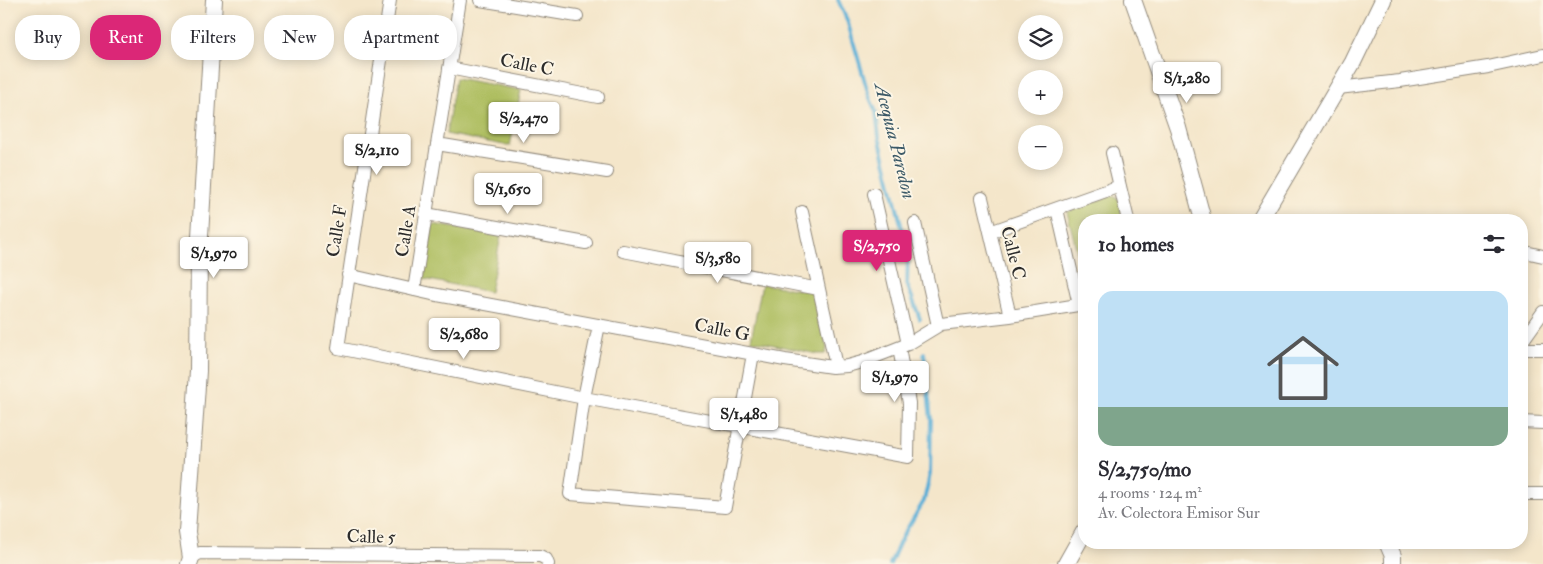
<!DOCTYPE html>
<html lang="en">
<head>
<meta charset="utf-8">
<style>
  body { margin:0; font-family:"IM FELL Double Pica",serif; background:#f7f7f7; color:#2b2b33; height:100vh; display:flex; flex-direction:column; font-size:19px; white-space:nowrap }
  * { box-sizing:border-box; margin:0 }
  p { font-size:16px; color:#7c7c81 }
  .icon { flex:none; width:28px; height:28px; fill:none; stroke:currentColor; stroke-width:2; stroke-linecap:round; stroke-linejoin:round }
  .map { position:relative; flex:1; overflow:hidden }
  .panel { position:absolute; left:1078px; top:214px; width:450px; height:335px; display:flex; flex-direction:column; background:#fff; border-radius:20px; box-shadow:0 2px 12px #0003 }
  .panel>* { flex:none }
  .guide { position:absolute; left:15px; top:15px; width:475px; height:45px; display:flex; gap:10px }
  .tools { position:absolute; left:1018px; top:15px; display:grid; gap:10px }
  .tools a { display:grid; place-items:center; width:45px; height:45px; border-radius:50%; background:#fff; box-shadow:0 2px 12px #0003; font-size:25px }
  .price { position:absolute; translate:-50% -42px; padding:0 11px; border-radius:5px; background:#fff; color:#222; font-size:16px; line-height:32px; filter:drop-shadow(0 1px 2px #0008) }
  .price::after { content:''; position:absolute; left:50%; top:30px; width:15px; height:11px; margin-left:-8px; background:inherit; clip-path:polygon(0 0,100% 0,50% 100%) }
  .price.selected { background:#db2777; color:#fff }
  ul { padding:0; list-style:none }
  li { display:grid; align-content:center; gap:10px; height:265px; padding:0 20px }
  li+li { border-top:1px solid #e1e1e2 }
  li span { display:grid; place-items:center; height:155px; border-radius:15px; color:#555 }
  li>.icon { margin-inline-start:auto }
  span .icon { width:90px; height:90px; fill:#fffc; stroke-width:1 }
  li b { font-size:21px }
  h2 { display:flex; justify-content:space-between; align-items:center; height:60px; padding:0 20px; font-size:21px }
  .tag { padding:0 18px; border-radius:20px; background:#fff; box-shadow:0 2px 12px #0003; font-size:18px; line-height:45px }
  .tag.selected { background:#db2777; color:#fff }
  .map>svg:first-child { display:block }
</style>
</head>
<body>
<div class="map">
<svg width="1543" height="564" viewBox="0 0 1543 564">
  <rect width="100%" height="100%" fill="#fcf5e5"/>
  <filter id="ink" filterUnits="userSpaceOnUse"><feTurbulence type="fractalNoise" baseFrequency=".02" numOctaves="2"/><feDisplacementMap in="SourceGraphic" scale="10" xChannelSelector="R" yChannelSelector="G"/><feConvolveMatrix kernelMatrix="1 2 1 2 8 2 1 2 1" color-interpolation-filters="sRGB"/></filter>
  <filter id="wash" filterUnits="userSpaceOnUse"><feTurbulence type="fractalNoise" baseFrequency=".0096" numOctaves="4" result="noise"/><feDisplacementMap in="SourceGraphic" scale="20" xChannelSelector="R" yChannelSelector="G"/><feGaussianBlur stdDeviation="1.12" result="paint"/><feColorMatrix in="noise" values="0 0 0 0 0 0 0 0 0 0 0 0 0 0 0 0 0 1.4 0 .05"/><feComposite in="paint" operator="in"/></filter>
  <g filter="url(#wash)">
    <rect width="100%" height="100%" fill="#f4e6ca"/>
    <!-- green -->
    <path fill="#aebe61" stroke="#6c7446" d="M456,78L521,90L510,146L446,134Z
      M1111,196L1118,198L1123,220H1084V271H1082L1067,212Z
      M433,224L501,236L490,292L424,279Z
      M762,284L814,292L827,348L825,354H817L751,340Z"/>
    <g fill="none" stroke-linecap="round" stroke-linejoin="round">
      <!-- stream -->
      <path stroke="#5aaed6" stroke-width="4" d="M838,0L847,20L869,96L876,112L879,137L908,252L907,284L920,319
        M890,564L902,537L924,501L930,474L931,420L924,353"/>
    </g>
  </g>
  <g filter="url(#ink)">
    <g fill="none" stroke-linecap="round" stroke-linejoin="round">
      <!-- minor casing -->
      <g stroke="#90887a" stroke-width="14">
        <path id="minor" d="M390,0L338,348L584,398L908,457L909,403L899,348
          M480,0L577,16
          M449,68L598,97
          M1338,88L1400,81L1488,67L1543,55
          M437,144L607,172
          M1112,153L1128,220
          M874,194L908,344
          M982,198L1010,316
          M1057,209L1079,305
          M802,212L836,366
          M426,214L586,243
          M915,223L938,326
          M990,232L1120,186
          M623,251L819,289
          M1521,251L1543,256
          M348,275L432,294L785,360L832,367L847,366L862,362L908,344L941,324L1010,316L1084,304
          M414,290L460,0
          M599,325L584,398L570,494L725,507L753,354
          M1521,343L1543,312
          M1521,349H1543
          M1521,422L1543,423
          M1521,494H1543
          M191,558L200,553L540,556L546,559L548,564"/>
      </g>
      <!-- tertiary casing -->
      <g stroke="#90887a" stroke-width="18">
        <path id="tertiary" d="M1133,0L1178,128L1203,220
          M1260,220L1353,62L1383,0
          M1387,542L1393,556V564
          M189,564L191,558L187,532L198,371L199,253L214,0
          M1066,564L1084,532"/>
      </g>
      <!-- minor -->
      <use href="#minor" stroke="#fff" stroke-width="12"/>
      <!-- tertiary -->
      <use href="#tertiary" stroke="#fff" stroke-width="16"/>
    </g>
  </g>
  <g text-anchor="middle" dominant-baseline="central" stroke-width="4" stroke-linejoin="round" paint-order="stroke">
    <!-- street labels -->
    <g font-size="18" fill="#2b2b2b" stroke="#fcf5e5">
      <text transform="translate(527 65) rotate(11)">Calle C</text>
      <text transform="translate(337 231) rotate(-81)">Calle F</text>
      <text transform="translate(406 231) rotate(-81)">Calle A</text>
      <text transform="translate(1013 253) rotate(76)">Calle C</text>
      <text transform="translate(722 330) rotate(11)">Calle G</text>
      <text transform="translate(371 537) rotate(1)">Calle 5</text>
    </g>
    <!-- water labels -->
    <g font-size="19" font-style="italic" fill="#3b5967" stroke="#fcf5e5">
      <text transform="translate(895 141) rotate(76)">Acequia Paredon</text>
    </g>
  </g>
</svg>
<div class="tools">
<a><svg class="icon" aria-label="layers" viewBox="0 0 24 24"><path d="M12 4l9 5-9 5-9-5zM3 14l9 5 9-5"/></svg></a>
<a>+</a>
<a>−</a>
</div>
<b class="price" style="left:1187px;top:104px">S/1,280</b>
<b class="price" style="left:524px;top:144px">S/2,470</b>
<b class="price" style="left:377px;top:176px">S/2,110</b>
<b class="price" style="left:508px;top:215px">S/1,650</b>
<b class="price selected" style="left:877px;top:272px">S/2,750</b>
<b class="price" style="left:214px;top:279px">S/1,970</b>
<b class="price" style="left:718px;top:284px">S/3,580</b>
<b class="price" style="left:464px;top:360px">S/2,680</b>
<b class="price" style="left:895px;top:403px">S/1,970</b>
<b class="price" style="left:744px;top:440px">S/1,480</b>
<div class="guide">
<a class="tag">Buy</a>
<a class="tag selected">Rent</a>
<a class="tag">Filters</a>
<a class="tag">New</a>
<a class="tag">Apartment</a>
</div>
<section class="panel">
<h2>10 homes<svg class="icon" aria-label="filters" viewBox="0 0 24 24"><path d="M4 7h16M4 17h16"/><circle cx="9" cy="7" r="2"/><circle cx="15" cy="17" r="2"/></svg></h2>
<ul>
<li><span style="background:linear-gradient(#bfe0f5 75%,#7fa58c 0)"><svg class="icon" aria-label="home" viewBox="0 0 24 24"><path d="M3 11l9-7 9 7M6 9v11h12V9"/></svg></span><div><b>S/2,750/mo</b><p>4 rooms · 124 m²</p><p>Av. Colectora Emisor Sur</p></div></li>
</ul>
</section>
</div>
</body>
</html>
